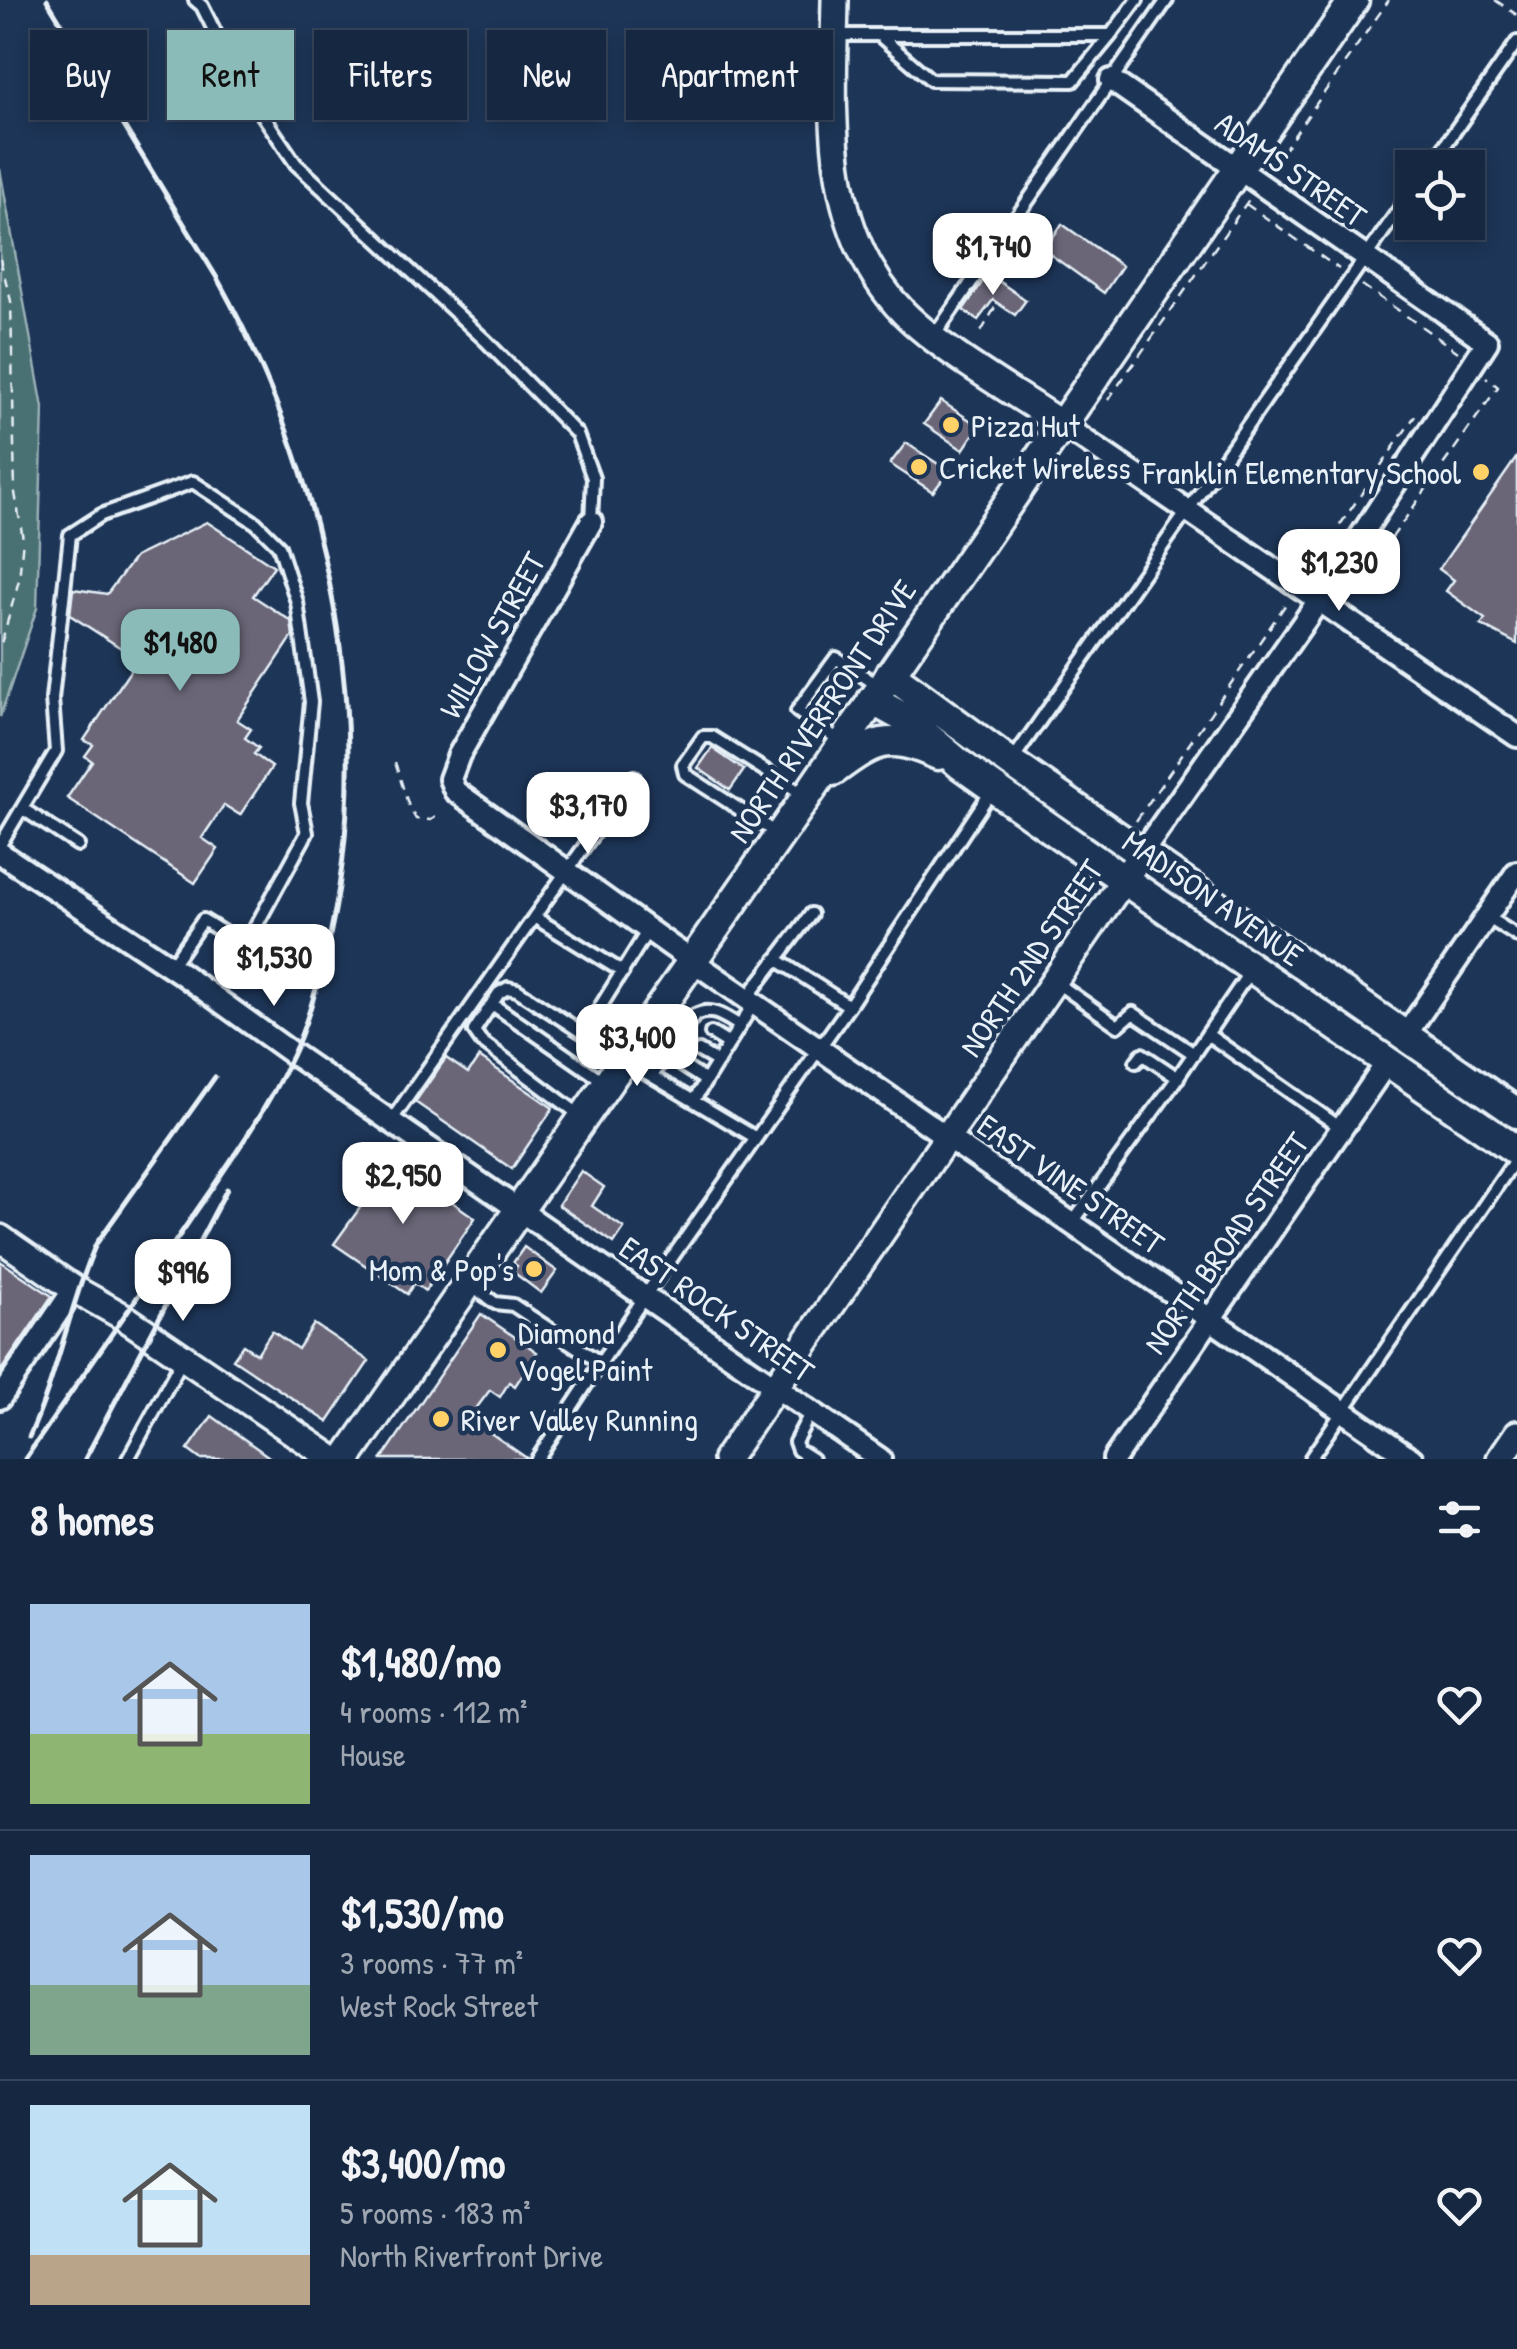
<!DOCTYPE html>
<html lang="en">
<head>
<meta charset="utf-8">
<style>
  body { margin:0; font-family:"Patrick Hand",sans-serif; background:#1f3048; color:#f1f3f6; height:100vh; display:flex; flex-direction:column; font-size:38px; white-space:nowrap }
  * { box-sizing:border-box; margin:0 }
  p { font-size:32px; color:#9ea6b1 }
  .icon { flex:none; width:55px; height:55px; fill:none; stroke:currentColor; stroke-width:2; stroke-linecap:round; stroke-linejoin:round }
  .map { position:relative; height:1459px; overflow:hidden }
  .sheet { display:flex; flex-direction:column; background:#162841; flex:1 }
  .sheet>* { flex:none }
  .guide { position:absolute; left:30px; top:30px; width:1000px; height:90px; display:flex; gap:20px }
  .tools { position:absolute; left:1395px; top:150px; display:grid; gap:20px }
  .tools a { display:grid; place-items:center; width:90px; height:90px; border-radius:0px; background:#162841; box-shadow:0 5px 15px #0003,0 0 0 2px #35445a; font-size:50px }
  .price { position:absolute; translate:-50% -85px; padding:0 22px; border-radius:20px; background:#fff; color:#222; font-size:32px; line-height:65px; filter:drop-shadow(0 2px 5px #0008) }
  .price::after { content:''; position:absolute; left:50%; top:60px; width:30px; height:22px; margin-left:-15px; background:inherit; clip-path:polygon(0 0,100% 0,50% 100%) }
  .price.active { background:#8bbbb9; color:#111 }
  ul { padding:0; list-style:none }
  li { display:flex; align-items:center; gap:30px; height:250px; padding:0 30px }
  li+li { border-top:2px solid #35445a }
  li span { display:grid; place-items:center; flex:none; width:280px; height:200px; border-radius:0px; color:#555 }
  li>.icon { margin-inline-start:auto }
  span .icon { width:120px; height:120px; fill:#fffc; stroke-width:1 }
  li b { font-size:42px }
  h2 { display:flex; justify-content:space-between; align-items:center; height:120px; padding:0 30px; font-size:42px }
  .tag { padding:0 35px; border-radius:0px; background:#162841; box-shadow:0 5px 15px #0003,0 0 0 2px #35445a; font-size:35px; line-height:90px }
  .tag.active { background:#8bbbb9; color:#111 }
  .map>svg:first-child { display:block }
</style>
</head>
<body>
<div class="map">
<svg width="1517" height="1459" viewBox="0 0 1517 1459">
  <rect width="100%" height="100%" fill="#1d3557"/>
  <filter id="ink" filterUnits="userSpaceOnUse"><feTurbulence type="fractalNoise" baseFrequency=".01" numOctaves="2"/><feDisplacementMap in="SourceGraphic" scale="20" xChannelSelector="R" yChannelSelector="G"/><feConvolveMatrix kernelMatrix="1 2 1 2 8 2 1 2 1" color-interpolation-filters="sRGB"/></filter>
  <g filter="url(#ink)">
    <!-- green -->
    <path fill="#4a7072" stroke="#99b0b5" stroke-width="2.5" d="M0,169L43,408L37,608L0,717Z"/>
    <!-- building -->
    <path fill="#6b6678" stroke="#e8f1f8" stroke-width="2.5" d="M1062,224L1122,266L1104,293L1044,250Z
      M988,274L1026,300L1015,315L993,300L978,320L963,310Z
      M941,401L979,426L963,450L924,424Z
      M906,443L949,471L933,492L890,464Z
      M1517,457V644L1481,625L1485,619L1446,591L1454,580L1439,569Z
      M207,522L274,566L253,596L291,621L293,636L237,720L251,729L245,738L259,748L254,754L272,767L240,815L224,805L202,838L218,849L195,883L67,798L92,761L85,756L93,745L84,740L138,659L70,615L73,589L107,594L135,557Z
      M712,748L744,770L730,790L698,768Z
      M479,1057L553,1108L512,1169L415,1102L446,1058L468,1073Z
      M378,1150L475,1218L425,1291L414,1283L407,1294L334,1244L375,1187L360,1176Z
      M581,1171L604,1187L592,1206L624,1228L614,1243L558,1205Z
      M524,1247L557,1271L541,1293L513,1272L517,1266L513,1263Z
      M0,1261L52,1296L0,1372Z
      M481,1314L537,1352L515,1386L509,1382L500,1397L490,1390L469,1418L528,1459H382Z
      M314,1324L369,1361L328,1422L233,1359L243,1345L257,1354L272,1331L298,1349Z
      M212,1416L272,1459H200L188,1450Z"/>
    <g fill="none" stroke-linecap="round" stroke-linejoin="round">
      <!-- service casing -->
      <g stroke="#e8f1f8" stroke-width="18">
        <path id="service" d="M195,0L202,6L240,82L296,164L486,341L577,434L593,478L591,522
          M835,35H1111L1137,0
          M880,36L931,80L1073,81L1111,35
          M1429,168L1517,42
          M934,336L1167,0
          M842,742L797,711L836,658L880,687
          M1011,762L1412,191
          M23,809L78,845
          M776,833L685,774L683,765L703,737H712L806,796
          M0,845L56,751L52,699L70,535L101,515L193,482L256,523L279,546L297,602L311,702L301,803L307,833L245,946L203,920L171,966
          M1487,917L1517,936
          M776,959L849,1006
          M623,972L534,917L634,777
          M1057,983L1118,1026L1133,1013L1194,1054
          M747,998L811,914
          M492,1004L606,1083
          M584,1033L648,930
          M711,1033L729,1044
          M1207,1034L1341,1128
          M699,1051L718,1062
          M666,1055L706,1081
          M1136,1062L1142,1054L1178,1078
          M653,1074L695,1015C712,1006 725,1017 740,1026
          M694,1100L754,1003
          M581,1116L481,1041L474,1031L499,993L508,988L517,990L623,1059L756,1138
          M391,1121L534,917
          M1073,1222L1171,1087L1251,970
          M468,1283L495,1303L513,1305L601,1363
          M811,1412L795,1442L798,1450L812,1459
          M128,1459L183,1358
          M537,1459L645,1296L849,1006L992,790
          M1310,1459L1517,1157"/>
      </g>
      <!-- minor casing -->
      <g stroke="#e8f1f8" stroke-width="28">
        <path id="minor" d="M1111,80L1487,342L1320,599L1142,853
          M1061,424L1517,736
          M591,522L459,755L450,779L455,791L671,946L1412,1459
          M0,853L182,974L293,1054L880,1459
          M1405,1036L1517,872
          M0,1398L74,1289
          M1114,1459L1388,1061"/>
      </g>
      <!-- tertiary casing -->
      <g stroke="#e8f1f8" stroke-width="32">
        <path id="tertiary" d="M835,0C833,109 821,228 904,313C943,352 1014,392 1061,424
          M0,1238L74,1289L124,1317L333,1459
          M726,1459L1142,853
          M1500,1459L1517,1434"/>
      </g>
      <!-- secondary casing -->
      <g stroke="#e8f1f8" stroke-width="35">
        <path id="secondary" d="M890,674L1011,763L1517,1113
          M872,700L908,720L961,765L1094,859L1517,1151
          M833,771C876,739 888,733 938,755
          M346,1459L807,796L1354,0"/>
      </g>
      <!-- path -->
      <path stroke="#e8f1f8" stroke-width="2.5" stroke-dasharray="10 8" stroke-linecap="butt" d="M1495,0L1517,15
        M1272,167L1389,0
        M1246,204L1339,269
        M0,259L11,301L15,493L23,539L19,580L0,648
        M1362,285L1458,352
        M981,332L998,302
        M1108,400L1250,198
        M1309,570L1415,416
        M1350,597L1498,387L1486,377
        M395,762L409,807L416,819L431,820L442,813
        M1136,821L1288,601"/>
      <!-- service -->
      <use href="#service" stroke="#1d3557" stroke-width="10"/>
      <!-- minor -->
      <use href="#minor" stroke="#1d3557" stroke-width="20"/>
      <!-- tertiary -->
      <use href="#tertiary" stroke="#1d3557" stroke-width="25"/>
      <!-- secondary -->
      <use href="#secondary" stroke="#1d3557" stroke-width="28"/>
      <!-- rail -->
      <path stroke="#e8f1f8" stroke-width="5" d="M29,1437C58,1375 69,1306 96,1244L215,1077
        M25,1459C80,1380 134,1302 188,1223C225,1169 264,1115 292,1056C307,1025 316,989 325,956C382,731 328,478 217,278L47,0
        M85,1459L227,1189"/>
    </g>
  </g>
  <!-- markers -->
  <g fill="#ffd166" stroke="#1d3557" stroke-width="4">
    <circle cx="951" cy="425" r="10"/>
    <circle cx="919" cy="467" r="10"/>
    <circle cx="1481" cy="472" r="10"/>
    <circle cx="534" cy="1269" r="10"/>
    <circle cx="498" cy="1350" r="10"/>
    <circle cx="441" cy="1419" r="10"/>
  </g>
  <g text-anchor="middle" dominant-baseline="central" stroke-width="9" stroke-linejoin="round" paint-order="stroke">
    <!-- street labels -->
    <g font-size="32" fill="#e8f1f8" stroke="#1d3557">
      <text transform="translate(1291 169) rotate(35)">ADAMS STREET</text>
      <text transform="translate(492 635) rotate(-61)">WILLOW STREET</text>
      <text transform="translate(822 711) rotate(-56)">NORTH RIVERFRONT DRIVE</text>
      <text transform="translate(1213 898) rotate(35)">MADISON AVENUE</text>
      <text transform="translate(1031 958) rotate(-56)">NORTH 2ND STREET</text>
      <text transform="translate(1071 1184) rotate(35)">EAST VINE STREET</text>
      <text transform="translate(1226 1243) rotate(-55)">NORTH BROAD STREET</text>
      <text transform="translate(717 1309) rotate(35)">EAST ROCK STREET</text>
    </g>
    <!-- poi labels -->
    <g font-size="32" fill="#e8f1f8" stroke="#1d3557" text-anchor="start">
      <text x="971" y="425">Pizza Hut</text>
      <text x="939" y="467">Cricket Wireless</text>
      <text x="1461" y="472" text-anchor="end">Franklin Elementary School</text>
      <text x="514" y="1269" text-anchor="end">Mom &amp; Pop's</text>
      <text x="518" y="1332">Diamond<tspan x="518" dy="37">Vogel Paint</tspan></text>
      <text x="461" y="1419">River Valley Running</text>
    </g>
  </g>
</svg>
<div class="tools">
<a><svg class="icon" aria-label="locate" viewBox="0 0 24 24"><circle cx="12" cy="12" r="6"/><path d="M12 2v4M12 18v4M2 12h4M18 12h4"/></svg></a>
</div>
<b class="price" style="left:993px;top:298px">$1,740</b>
<b class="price" style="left:1339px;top:614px">$1,230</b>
<b class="price active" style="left:180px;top:694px">$1,480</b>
<b class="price" style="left:588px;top:857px">$3,170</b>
<b class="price" style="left:274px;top:1009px">$1,530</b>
<b class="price" style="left:637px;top:1089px">$3,400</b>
<b class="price" style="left:403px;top:1227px">$2,950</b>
<b class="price" style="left:183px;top:1324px">$996</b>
<div class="guide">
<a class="tag">Buy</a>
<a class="tag active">Rent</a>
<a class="tag">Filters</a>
<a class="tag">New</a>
<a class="tag">Apartment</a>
</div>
</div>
<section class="sheet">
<h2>8 homes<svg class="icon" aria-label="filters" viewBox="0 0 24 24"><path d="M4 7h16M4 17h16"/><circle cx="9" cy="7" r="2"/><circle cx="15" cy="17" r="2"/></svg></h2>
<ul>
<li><span style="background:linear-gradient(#a9c7e8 65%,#8fb573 0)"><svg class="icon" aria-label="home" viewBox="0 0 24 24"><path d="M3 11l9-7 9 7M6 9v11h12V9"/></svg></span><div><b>$1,480/mo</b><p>4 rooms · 112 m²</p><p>House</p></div><svg class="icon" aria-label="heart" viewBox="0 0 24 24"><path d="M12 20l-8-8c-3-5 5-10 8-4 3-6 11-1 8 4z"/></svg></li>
<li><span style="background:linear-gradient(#a9c7e8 65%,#7fa58c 0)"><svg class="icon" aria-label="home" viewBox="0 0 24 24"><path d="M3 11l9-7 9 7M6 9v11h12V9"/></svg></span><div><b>$1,530/mo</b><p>3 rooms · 77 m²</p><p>West Rock Street</p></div><svg class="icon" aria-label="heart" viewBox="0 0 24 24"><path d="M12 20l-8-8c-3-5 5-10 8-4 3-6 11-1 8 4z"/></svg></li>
<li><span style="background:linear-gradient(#bfe0f5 75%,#b9a48a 0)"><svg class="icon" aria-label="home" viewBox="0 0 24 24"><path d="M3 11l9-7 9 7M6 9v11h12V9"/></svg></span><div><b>$3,400/mo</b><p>5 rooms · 183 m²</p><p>North Riverfront Drive</p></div><svg class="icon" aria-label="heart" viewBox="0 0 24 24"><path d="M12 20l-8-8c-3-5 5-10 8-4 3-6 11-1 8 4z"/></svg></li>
</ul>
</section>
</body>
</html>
